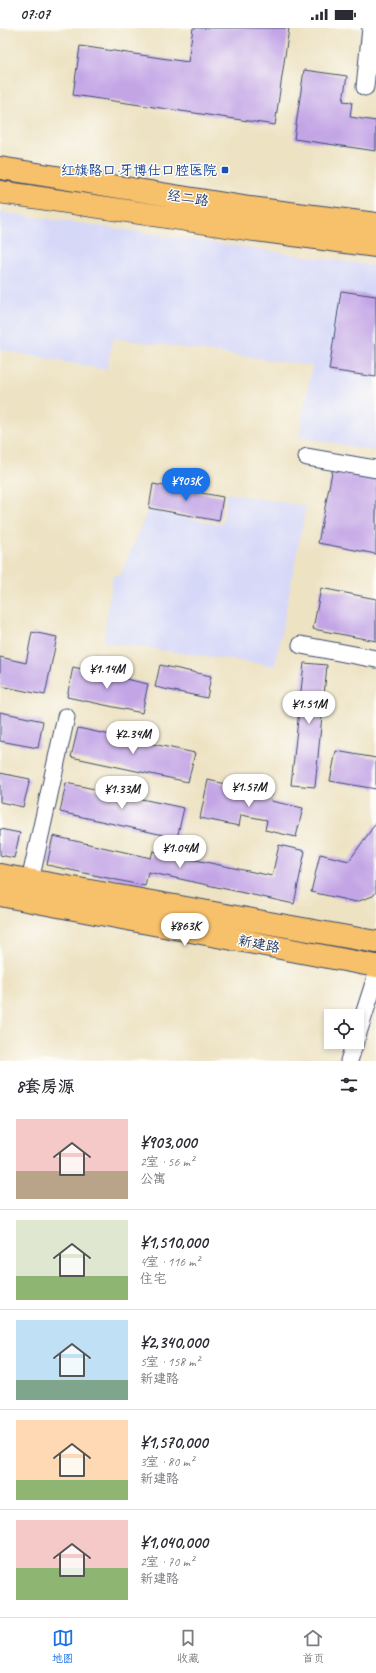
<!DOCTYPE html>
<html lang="zh">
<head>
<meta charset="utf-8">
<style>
  body { margin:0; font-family:Caveat,"LXGW WenKai TC",sans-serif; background:#f7f7f7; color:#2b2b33; height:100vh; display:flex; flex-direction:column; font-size:15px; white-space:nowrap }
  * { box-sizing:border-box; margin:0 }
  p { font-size:13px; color:#7c7c81 }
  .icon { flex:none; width:22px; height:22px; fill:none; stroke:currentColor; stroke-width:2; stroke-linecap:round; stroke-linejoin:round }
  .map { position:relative; height:1033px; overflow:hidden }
  .panel { display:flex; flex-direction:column; background:#fff; flex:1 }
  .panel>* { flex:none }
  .controls { position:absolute; left:324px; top:981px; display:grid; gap:8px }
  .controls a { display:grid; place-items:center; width:40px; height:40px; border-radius:0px; background:#fff; box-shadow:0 2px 6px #0003; font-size:20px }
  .price { position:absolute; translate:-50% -34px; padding:0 9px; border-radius:14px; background:#fff; color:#222; font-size:13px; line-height:26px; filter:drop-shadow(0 1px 2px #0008) }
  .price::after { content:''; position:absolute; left:50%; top:24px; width:12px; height:9px; margin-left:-6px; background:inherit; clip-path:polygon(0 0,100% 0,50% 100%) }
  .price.current { background:#1a73e8; color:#fff }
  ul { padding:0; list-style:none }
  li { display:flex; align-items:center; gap:12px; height:100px; padding:0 16px }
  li+li { border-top:1px solid #e1e1e2 }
  li span { display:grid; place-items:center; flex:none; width:112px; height:80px; border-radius:0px; color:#555 }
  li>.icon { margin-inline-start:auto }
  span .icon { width:48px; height:48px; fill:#fffc; stroke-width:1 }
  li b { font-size:17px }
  h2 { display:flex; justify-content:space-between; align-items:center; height:48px; padding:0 16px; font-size:17px }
  .status { display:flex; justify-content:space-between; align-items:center; height:28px; padding:0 20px; background:#fff; direction:ltr }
  .status svg { height:11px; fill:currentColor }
  .tabs { display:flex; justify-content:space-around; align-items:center; height:56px; border-top:1px solid #e1e1e2; background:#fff; font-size:11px; color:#7c7c81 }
  .tabs a { display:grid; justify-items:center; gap:2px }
  .tabs .current { color:#1a73e8 }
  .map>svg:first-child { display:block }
</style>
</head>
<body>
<div class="status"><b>07:07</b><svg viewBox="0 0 49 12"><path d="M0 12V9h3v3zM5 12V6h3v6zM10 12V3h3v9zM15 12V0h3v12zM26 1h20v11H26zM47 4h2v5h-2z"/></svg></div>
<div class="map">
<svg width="376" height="1033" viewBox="0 0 376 1033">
  <rect width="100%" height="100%" fill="#fdfcf7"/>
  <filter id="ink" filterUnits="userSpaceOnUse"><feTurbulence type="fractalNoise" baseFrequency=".025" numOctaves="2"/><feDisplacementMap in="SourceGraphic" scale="8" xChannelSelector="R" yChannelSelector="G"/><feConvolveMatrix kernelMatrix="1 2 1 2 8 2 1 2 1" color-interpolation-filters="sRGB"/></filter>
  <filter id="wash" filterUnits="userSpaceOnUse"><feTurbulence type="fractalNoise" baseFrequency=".012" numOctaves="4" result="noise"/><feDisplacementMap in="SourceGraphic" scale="16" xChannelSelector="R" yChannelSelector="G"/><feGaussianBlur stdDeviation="0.9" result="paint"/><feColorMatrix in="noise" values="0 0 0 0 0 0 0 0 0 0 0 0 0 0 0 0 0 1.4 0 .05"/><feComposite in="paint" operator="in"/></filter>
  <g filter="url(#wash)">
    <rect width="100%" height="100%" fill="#ede2c2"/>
    <!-- built -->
    <path fill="#d6d8f8" d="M0,184L376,238V423L299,409L312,338L113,310L107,342L0,322Z
      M227,465L306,478L275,638L103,614L113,547L120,548L148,482L222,497Z"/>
    <g id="blocks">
      <!-- building -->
      <path fill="#c3a5e6" d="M193,0H289L275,97L73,67L80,18L188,34Z
        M304,42L347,48L343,73L352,74L350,89L376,93V123L294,111Z
        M341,263L376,268V349L329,342Z
        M333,439L376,447V526L318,515Z
        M153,456L223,469L219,493L149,480Z
        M321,560L376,571V613L313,601Z
        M32,604L57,609L45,667L0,658V629L26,635Z
        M304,635L327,637L315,759L291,757Z
        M160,637L211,648L207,670L155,659Z
        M73,639L148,656L142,685L67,669Z
        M0,684L43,693L38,720L0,713Z
        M78,700L195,725L188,754L71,729Z
        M336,723L376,730V761L330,753Z
        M0,745L30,751L23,779L0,774Z
        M208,752L272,766L271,773L303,780L296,809L265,802L267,792L241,787L239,798L200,790Z
        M66,755L184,780L177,810L60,784Z
        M376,795V864L373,868L356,874L311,864L320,826L349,833Z
        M0,801L20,805L14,830L0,827Z
        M53,808L151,830L153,823L272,848L279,817L305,823L294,876L148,844L145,858L47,837Z"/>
    </g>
  </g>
  <g filter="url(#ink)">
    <use href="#blocks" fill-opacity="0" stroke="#3a4a6d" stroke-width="1"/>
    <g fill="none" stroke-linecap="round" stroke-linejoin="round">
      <!-- minor casing -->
      <g stroke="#3a4a6d" stroke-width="19">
        <path id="minor" d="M365,59L371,0
          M307,429L376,441
          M301,617L376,631
          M30,853L66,689
          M357,1008L376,949
          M349,1033L355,1014"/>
      </g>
      <!-- major casing -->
      <g stroke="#3a4a6d" stroke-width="24">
        <path id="major" d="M0,140L250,180L376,196
          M0,164L247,201L376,218
          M0,847L376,914
          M0,867L376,938"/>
      </g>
      <!-- minor -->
      <use href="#minor" stroke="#fff" stroke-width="17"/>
      <!-- major -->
      <use href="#major" stroke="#f7c06b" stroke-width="22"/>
    </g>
  </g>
  <!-- markers -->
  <rect fill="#1a4fb4" stroke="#fdfcf7" stroke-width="1.5" x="221" y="138" width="8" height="8" rx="2"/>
  <g text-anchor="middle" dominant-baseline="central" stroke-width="3" stroke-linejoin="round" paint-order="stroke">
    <!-- transit labels -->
    <g font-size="14" fill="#164399" stroke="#fdfcf7" text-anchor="end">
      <text x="217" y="142">红旗路口·牙博仕口腔医院</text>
    </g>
    <!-- street labels -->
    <g font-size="14" fill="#1b2f5e" stroke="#fdfcf7">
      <text transform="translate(188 170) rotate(9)">经二路</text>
      <text transform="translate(259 916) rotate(11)">新建路</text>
    </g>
  </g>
</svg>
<div class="controls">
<a><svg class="icon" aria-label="locate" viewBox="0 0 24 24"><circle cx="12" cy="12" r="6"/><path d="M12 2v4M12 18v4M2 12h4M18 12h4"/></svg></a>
</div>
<b class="price current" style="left:186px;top:474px">¥903K</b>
<b class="price" style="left:107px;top:662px">¥1.14M</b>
<b class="price" style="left:309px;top:697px">¥1.51M</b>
<b class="price" style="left:133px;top:727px">¥2.34M</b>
<b class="price" style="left:249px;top:780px">¥1.57M</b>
<b class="price" style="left:122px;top:782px">¥1.33M</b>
<b class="price" style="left:180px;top:841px">¥1.04M</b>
<b class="price" style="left:185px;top:919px">¥863K</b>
</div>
<section class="panel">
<h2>8套房源<svg class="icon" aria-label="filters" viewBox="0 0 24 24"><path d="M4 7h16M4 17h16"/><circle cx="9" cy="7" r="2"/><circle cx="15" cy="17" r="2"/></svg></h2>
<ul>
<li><span style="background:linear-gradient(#f6c9c9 65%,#b9a48a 0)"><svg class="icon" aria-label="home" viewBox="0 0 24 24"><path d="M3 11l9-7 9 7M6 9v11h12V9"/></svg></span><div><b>¥903,000</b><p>2室 · 56 m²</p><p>公寓</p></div></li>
<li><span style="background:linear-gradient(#dfe7d0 70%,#8fb573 0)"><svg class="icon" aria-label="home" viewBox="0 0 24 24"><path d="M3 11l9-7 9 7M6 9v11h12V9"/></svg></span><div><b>¥1,510,000</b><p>4室 · 116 m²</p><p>住宅</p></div></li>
<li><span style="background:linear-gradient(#bfe0f5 75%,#7fa58c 0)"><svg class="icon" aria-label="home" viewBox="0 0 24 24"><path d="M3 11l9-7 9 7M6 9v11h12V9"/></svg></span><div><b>¥2,340,000</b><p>5室 · 158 m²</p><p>新建路</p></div></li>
<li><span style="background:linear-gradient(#ffd9b3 75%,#8fb573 0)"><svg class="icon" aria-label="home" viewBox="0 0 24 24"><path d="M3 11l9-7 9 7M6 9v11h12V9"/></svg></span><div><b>¥1,570,000</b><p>3室 · 80 m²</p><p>新建路</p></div></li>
<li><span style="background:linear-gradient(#f6c9c9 60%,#8fb573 0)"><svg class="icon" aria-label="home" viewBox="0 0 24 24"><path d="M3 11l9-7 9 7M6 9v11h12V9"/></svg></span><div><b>¥1,040,000</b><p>2室 · 70 m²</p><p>新建路</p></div></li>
</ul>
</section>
<nav class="tabs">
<a class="current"><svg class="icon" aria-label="map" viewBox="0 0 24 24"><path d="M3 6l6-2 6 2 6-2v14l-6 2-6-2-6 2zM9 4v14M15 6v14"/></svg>地图</a>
<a><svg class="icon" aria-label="saved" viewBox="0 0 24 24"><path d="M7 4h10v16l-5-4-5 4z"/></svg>收藏</a>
<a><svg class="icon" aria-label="home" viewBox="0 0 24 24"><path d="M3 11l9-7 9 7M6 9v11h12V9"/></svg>首页</a>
</nav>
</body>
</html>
